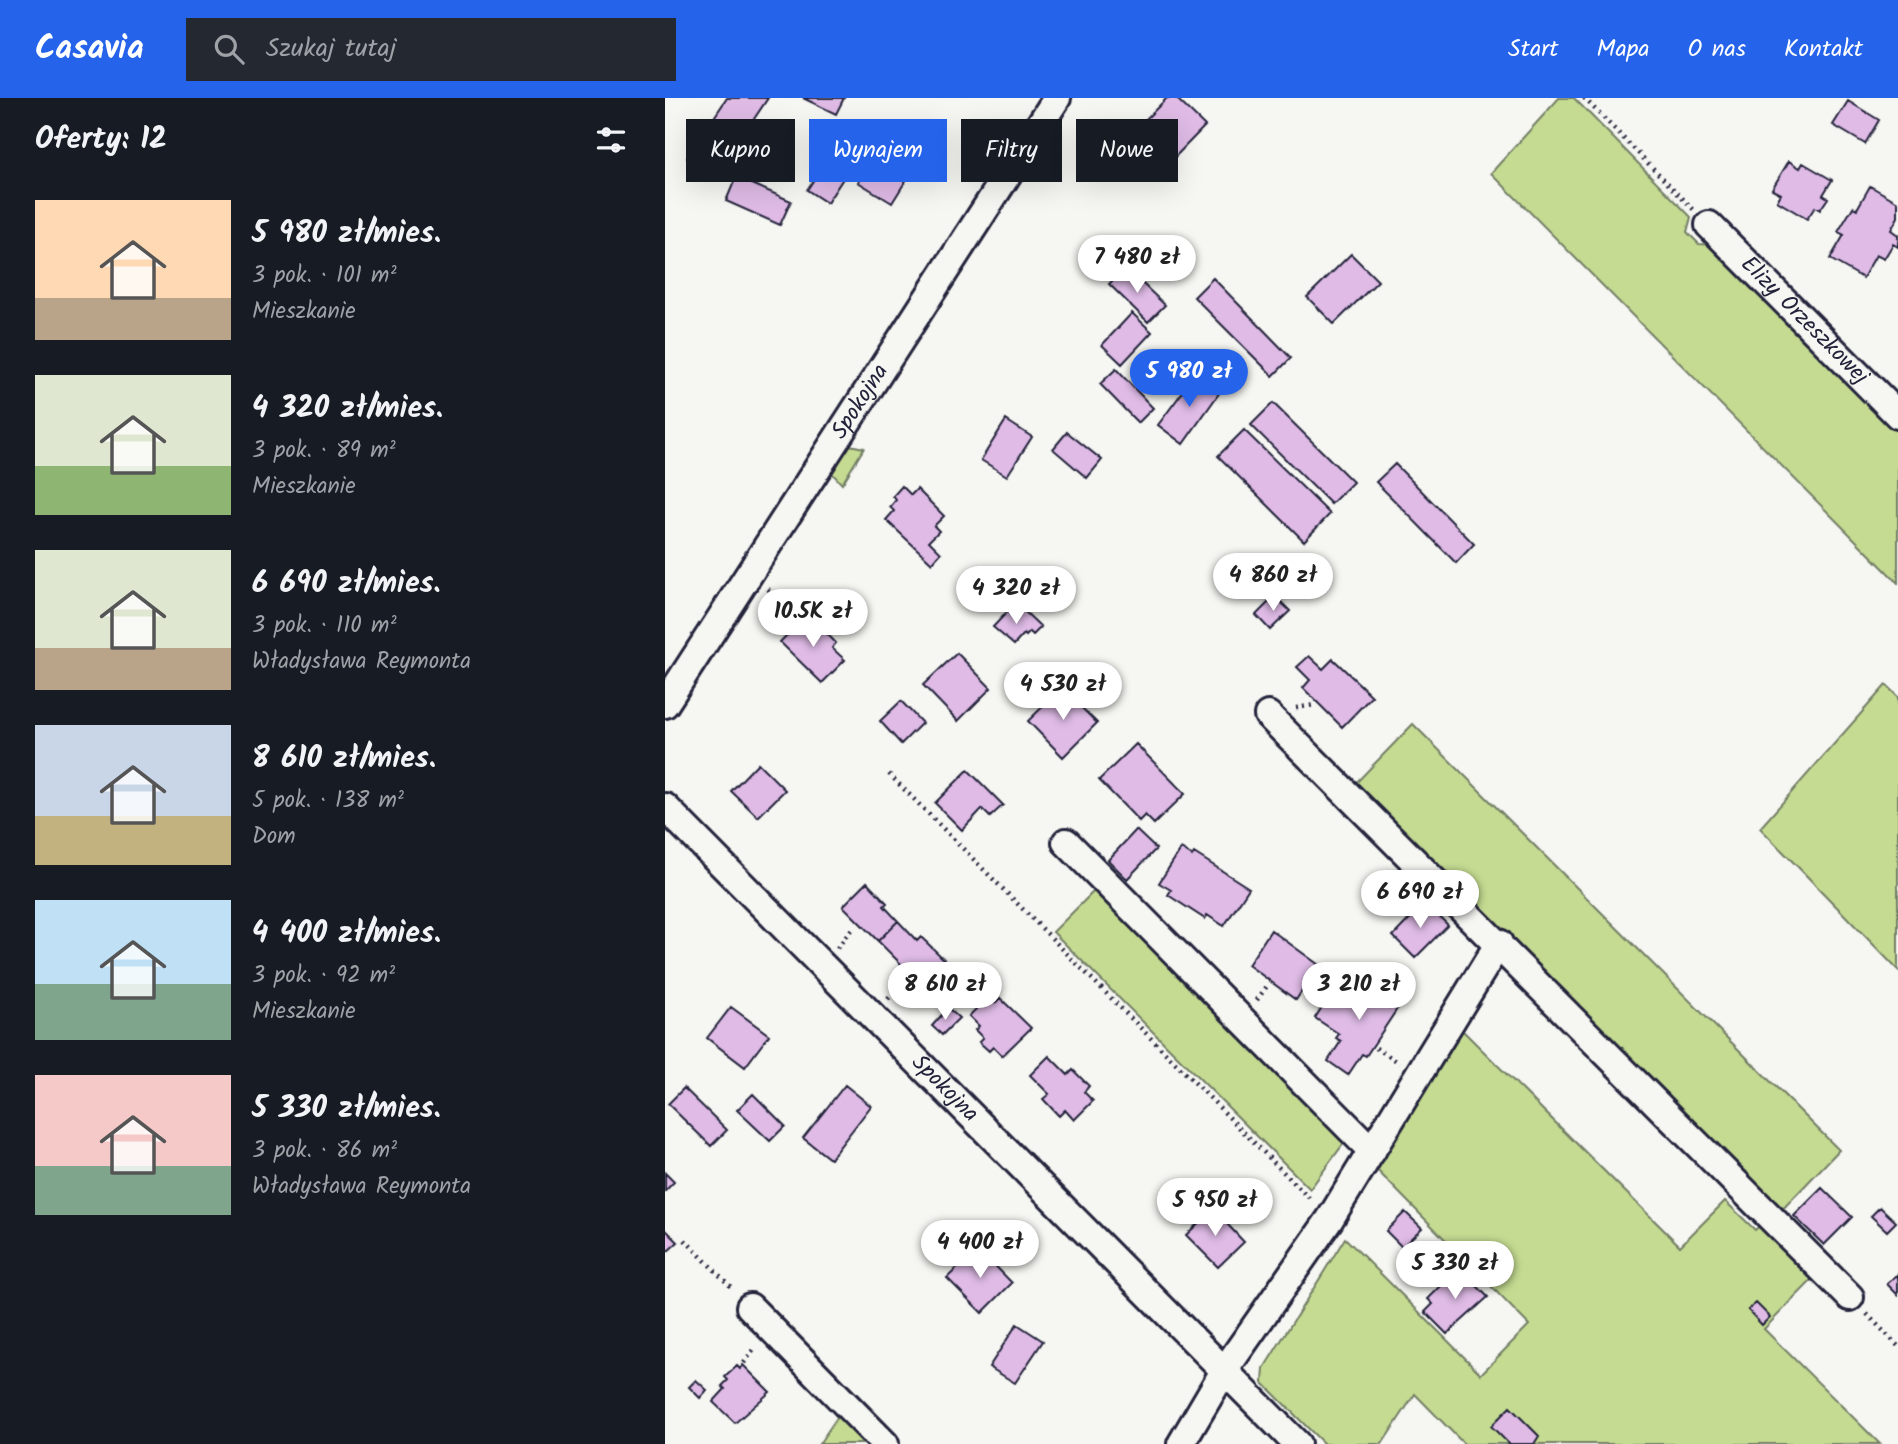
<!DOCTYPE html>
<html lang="pl">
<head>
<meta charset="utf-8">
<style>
  body { margin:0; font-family:Kalam,sans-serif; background:#242831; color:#f1f3f6; height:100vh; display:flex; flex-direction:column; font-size:26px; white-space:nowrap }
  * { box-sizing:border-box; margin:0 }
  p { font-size:23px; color:#9ea1a6 }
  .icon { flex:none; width:38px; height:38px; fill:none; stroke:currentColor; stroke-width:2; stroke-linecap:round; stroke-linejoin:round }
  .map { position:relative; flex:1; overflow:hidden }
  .sheet { display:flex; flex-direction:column; background:#171b24; width:665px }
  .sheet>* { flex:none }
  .hud { position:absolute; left:21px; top:21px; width:665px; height:63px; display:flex; gap:14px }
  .price { position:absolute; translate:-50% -60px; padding:0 16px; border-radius:24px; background:#fff; color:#222; font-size:23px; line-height:46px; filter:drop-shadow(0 2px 4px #0008) }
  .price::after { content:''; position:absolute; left:50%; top:42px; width:21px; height:16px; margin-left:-10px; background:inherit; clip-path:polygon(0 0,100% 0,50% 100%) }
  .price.selected { background:#2563eb; color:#fff }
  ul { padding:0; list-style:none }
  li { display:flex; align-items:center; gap:21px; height:175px; padding:0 35px }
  li span { display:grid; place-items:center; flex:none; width:196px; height:140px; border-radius:0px; color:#555 }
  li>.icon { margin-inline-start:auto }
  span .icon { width:84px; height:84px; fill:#fffc; stroke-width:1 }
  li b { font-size:30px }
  h2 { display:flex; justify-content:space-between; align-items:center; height:84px; padding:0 35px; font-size:30px }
  .pill { padding:0 24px; border-radius:0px; background:#171b24; box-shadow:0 7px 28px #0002; font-size:24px; line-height:63px }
  .pill.selected { background:#2563eb; color:#fff }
  header { display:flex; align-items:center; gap:42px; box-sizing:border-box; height:98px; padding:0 35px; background:#2563eb; color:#fff }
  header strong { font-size:33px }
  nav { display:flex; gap:38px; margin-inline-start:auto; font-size:24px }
  .search { width:490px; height:63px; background:#242831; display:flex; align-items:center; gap:18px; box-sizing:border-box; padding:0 24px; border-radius:0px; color:#9ea1a6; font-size:26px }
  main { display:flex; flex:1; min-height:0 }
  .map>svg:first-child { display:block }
</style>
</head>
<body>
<header>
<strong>Casavia</strong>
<div class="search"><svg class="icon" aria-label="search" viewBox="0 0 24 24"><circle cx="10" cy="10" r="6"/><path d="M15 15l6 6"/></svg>Szukaj tutaj</div>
<nav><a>Start</a><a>Mapa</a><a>O nas</a><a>Kontakt</a></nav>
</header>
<main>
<section class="sheet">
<h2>Oferty: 12<svg class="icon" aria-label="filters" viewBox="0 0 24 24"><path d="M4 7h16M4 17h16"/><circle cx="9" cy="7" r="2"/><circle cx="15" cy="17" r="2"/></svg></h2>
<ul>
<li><span style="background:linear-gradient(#ffd9b3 70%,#b9a48a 0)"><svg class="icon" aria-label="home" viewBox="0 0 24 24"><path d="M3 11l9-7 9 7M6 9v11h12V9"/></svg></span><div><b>5 980 zł/mies.</b><p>3 pok. · 101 m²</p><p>Mieszkanie</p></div></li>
<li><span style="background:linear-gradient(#dfe7d0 65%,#8fb573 0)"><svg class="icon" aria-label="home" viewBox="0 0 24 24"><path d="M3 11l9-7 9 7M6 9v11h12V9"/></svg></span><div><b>4 320 zł/mies.</b><p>3 pok. · 89 m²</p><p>Mieszkanie</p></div></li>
<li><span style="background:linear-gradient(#dfe7d0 70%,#b9a48a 0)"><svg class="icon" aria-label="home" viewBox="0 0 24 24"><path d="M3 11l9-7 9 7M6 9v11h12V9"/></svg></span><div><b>6 690 zł/mies.</b><p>3 pok. · 110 m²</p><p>Władysława Reymonta</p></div></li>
<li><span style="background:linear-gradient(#c9d6e8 65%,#c2b280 0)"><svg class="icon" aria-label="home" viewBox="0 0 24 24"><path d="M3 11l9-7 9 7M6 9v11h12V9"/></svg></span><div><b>8 610 zł/mies.</b><p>5 pok. · 138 m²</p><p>Dom</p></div></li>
<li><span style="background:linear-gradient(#bfe0f5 60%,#7fa58c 0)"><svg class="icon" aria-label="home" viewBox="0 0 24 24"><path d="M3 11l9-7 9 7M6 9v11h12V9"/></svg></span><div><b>4 400 zł/mies.</b><p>3 pok. · 92 m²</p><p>Mieszkanie</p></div></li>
<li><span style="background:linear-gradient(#f6c9c9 65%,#7fa58c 0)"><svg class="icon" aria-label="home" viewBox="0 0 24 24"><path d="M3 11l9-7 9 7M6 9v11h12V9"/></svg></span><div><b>5 330 zł/mies.</b><p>3 pok. · 86 m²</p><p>Władysława Reymonta</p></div></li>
</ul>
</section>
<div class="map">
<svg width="1233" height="1346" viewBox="0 0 1233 1346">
  <rect width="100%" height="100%" fill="#f6f6f2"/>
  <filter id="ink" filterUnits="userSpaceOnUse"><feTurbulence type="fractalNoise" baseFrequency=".0143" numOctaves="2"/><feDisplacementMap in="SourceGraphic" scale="14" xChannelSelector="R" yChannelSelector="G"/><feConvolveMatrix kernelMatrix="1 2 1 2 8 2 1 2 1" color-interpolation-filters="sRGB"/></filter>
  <g filter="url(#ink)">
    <!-- green -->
    <path fill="#c4db91" stroke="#737e66" stroke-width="2" d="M894,0H909L1026,119L1022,134L1034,146L1051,147L1233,330V485L826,75Z
      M180,346L199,350L177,386L163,371Z
      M1221,587L1233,599V872L1095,730Z
      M748,626L1174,1052L1112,1117L687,689Z
      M431,791L679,1045L645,1091L388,834Z
      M793,928L1015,1148L1060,1103L1090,1132L1100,1123L1153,1176L1099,1231L1215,1346H799L750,1296L717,1346H659L598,1285L599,1270L680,1140L816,1276L864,1227L706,1066Z
      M175,1315L207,1346H154Z"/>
    <!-- building -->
    <path fill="#dfbbe6" stroke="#22223b" stroke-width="2" d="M62,0H103L50,79L22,60Z
      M138,0H179L171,16Z
      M502,0H511L540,28L503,66L469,33Z
      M1183,3L1214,22L1200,46L1168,27Z
      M215,47L250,68L227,105L193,84Z
      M168,52L188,65L162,105L142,92Z
      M1124,63L1135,70L1138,65L1167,82L1158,97L1163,100L1155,112L1150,109L1142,121L1112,103L1116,96L1107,91Z
      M71,79L126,103L115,127L61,103Z
      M1205,88L1233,104V119L1226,132L1233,137V149L1228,146L1219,161L1211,157L1198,180L1165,161L1179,137L1173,134L1188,109L1192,111Z
      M686,156L713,183L669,226L642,199Z
      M461,170L500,207L483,224L444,186Z
      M548,180L626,260L608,278L529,199Z
      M467,215L487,234L457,266L437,247Z
      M451,271L488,310L473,325L435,286Z
      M531,276L555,294L518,346L493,327Z
      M608,305L688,384L666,406L586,327Z
      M341,322L367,339L342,378L316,362Z
      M579,332L665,416L639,443L553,358Z
      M402,334L437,362L422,380L388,351Z
      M730,366L809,446L791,465L711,384Z
      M237,388L246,397L252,391L279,418L269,428L274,433L264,443L276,455L267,465L221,422L229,413L225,409L231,402L228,398Z
      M610,498L625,513L605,532L591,517Z
      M355,509L376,529L368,537L365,534L361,538L359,536L349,547L328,529L343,513L348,517Z
      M143,516L171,545L167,550L180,562L157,585L115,544Z
      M292,555L326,590L293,623L258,587Z
      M644,558L658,571L668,561L707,598L677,629L638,590L645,582L632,569Z
      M397,590L432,625L398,659L363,623Z
      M236,603L257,625L236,646L215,623Z
      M471,646L520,696L489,726L480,717L474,723L434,682Z
      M93,665L120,692L93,719L66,693Z
      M303,672L338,707L325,719L317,711L297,732L270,705Z
      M471,732L491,751L462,781L443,762Z
      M516,751L527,758L529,755L584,790L559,828L542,817L540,821L503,797L506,792L494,785Z
      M202,784L222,805L219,808L233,823L213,843L178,808Z
      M760,805L783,827L750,860L728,838Z
      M233,823L252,843L256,839L284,866L260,890L213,843Z
      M606,832L654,867L631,902L583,867Z
      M710,880L740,899L701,958L697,956L683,977L663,963L676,943L671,940L674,936L650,920L668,892L692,908Z
      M324,898L330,905L335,900L366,930L337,958L328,949L324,953L314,944L318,940L310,932L314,928L304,918Z
      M66,909L104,937L80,969L42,940Z
      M283,910L294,920L277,937L267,928Z
      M384,958L403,977L408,972L424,988L419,994L428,1003L409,1022L400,1012L394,1018L378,1001L384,996L365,977Z
      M180,987L206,1008L165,1061L138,1040Z
      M19,990L62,1032L46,1048L3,1006Z
      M88,996L120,1028L105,1043L72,1012Z
      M0,1075L9,1084L0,1093Z
      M1157,1090L1187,1119L1159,1147L1129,1118Z
      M1215,1109L1231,1124L1222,1133L1206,1118Z
      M548,1111L579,1144L553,1169L521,1137Z
      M740,1114L757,1130L737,1149L721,1133Z
      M0,1131L13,1144L3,1153L0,1150Z
      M313,1150L347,1185L317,1215L282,1180Z
      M794,1170L823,1199L782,1236L760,1214L768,1206L763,1201Z
      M1233,1176V1197L1222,1186Z
      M1091,1205L1105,1219L1097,1227L1083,1212Z
      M352,1226L378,1243L350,1285L324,1269Z
      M78,1267L105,1294L70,1325L48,1304L60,1291L57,1288L63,1282L60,1279L72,1268L75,1271Z
      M31,1282L42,1292L35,1300L24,1289Z
      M845,1309L874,1338L869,1346H844L826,1328Z"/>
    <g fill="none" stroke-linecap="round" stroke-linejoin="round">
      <!-- minor casing -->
      <g stroke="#22223b" stroke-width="32">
        <g id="minor">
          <path id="s1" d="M1044,127L1233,317"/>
          <path id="s2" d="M0,606L392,0"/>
          <path d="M603,617L1185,1199"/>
          <path id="s3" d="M0,709L632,1346"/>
          <path d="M401,744L707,1053"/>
          <path d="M85,1209L220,1346"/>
          <path d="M516,1346L559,1273L665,1121L834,845"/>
        </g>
      </g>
      <!-- path -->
      <path stroke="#22223b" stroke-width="4.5" stroke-dasharray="2 5" stroke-linecap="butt" d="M919,0L1029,112
        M103,491L129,515
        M631,610L650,607
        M224,676L647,1103
        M172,850L189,828
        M223,901L239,883
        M592,902L602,888
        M711,950L735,965
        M20,1142L68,1191
        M1202,1216L1233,1248
        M79,1265L91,1249"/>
      <!-- minor -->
      <use href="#minor" stroke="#f6f6f2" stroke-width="26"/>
    </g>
  </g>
  <g text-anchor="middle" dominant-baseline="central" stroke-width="6" stroke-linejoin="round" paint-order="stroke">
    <!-- street labels -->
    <g font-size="23" fill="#22223b" stroke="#f6f6f2">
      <text stroke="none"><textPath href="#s1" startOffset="135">Elizy Orzeszkowej</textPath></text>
      <text stroke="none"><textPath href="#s2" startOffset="360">Spokojna</textPath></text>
      <text stroke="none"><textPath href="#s3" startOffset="397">Spokojna</textPath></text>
    </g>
  </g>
</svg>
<b class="price" style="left:472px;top:197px">7 480 zł</b>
<b class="price selected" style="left:524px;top:311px">5 980 zł</b>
<b class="price" style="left:608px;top:515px">4 860 zł</b>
<b class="price" style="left:351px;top:528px">4 320 zł</b>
<b class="price" style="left:148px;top:551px">10.5K zł</b>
<b class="price" style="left:398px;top:624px">4 530 zł</b>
<b class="price" style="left:755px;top:832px">6 690 zł</b>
<b class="price" style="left:280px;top:924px">8 610 zł</b>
<b class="price" style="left:694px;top:924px">3 210 zł</b>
<b class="price" style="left:550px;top:1140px">5 950 zł</b>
<b class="price" style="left:315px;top:1182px">4 400 zł</b>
<b class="price" style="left:790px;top:1203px">5 330 zł</b>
<div class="hud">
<a class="pill">Kupno</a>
<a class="pill selected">Wynajem</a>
<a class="pill">Filtry</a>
<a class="pill">Nowe</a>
</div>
</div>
</main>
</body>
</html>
